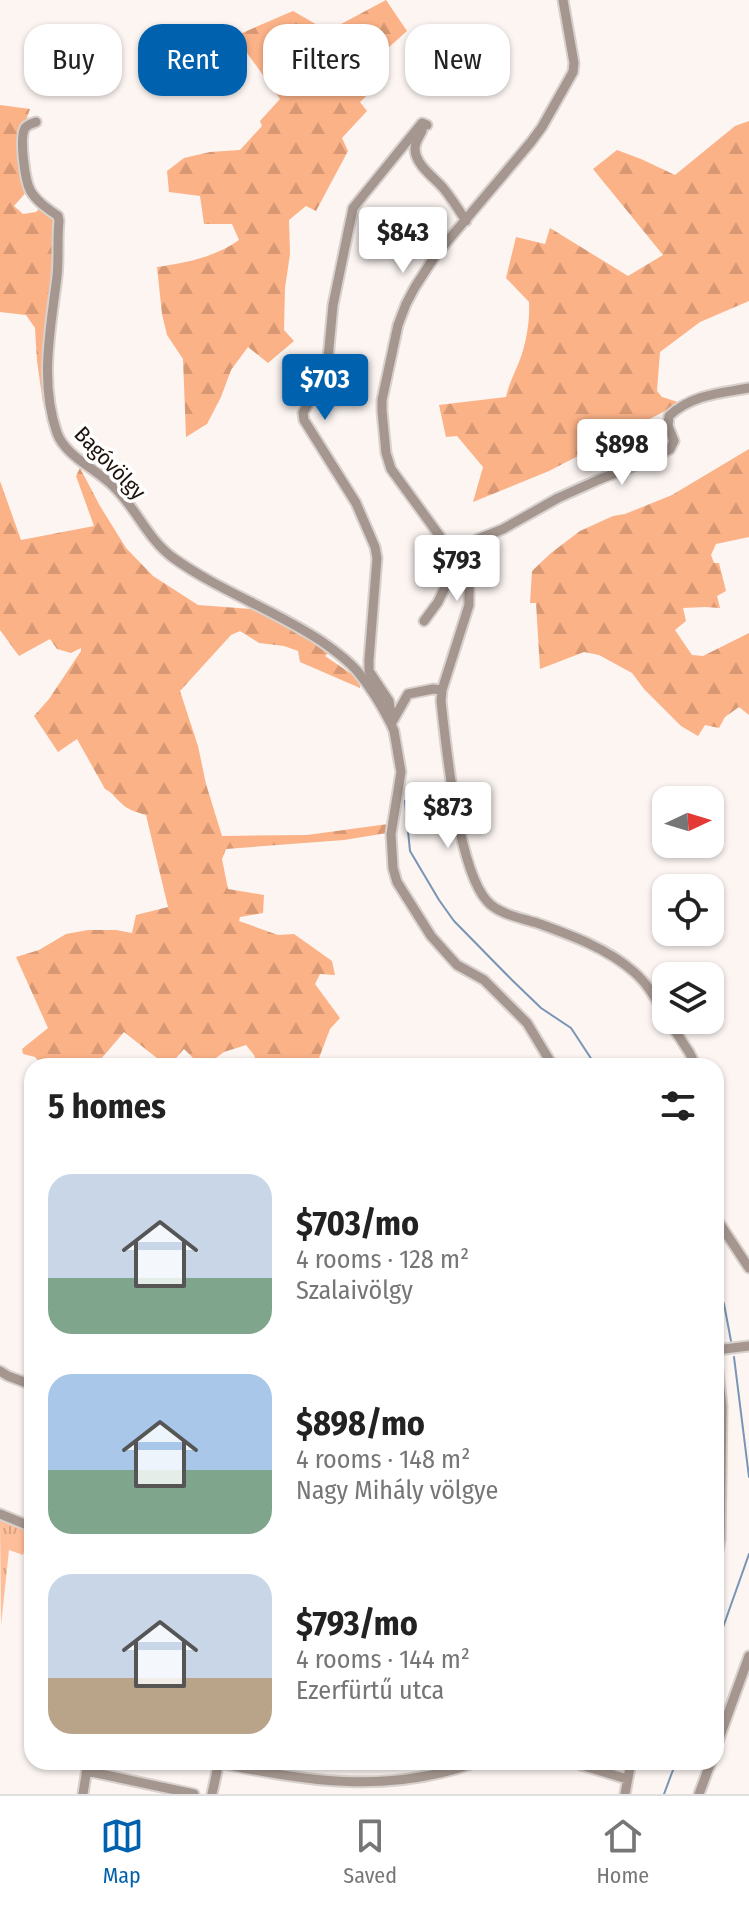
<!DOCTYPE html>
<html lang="en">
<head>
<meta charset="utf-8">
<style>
  body { margin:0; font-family:"Fira Sans Condensed",sans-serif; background:#f6f6f6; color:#222; height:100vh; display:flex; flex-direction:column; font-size:30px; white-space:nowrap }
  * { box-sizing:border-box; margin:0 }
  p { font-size:26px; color:#767676 }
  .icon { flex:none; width:44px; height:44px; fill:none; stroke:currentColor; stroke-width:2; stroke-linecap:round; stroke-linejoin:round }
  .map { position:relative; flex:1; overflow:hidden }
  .details { position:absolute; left:24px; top:1058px; width:700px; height:712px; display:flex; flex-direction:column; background:#fff; border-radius:24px; box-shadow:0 2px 6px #0004 }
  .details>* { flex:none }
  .top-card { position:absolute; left:24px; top:24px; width:702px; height:72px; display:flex; gap:16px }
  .needle { width:52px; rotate:86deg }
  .fabs { position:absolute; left:652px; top:786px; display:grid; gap:16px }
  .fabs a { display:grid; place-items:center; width:72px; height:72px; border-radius:16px; background:#fff; box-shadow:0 2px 6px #0004; font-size:40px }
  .price { position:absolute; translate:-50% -68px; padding:0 18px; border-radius:8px; background:#fff; color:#222; font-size:26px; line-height:52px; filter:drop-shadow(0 2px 4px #0008) }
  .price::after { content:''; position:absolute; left:50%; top:48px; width:24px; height:18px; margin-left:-12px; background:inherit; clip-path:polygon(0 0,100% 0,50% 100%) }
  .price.active { background:#0062ae; color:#fff }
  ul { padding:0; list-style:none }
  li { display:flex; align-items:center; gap:24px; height:200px; padding:0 24px }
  li span { display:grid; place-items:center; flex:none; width:224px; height:160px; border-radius:24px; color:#555 }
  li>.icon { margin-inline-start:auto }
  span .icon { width:96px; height:96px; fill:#fffc; stroke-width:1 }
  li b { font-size:34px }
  h2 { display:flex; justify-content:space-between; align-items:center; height:96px; padding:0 24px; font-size:34px }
  .tag { padding:0 28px; border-radius:24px; background:#fff; box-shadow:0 2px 6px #0004; font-size:28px; line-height:72px }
  .tag.active { background:#0062ae; color:#fff }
  .tab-bar { display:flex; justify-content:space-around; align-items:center; height:112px; border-top:2px solid #e0e0e0; background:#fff; font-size:22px; color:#767676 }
  .tab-bar a { display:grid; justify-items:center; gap:4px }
  .tab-bar .active { color:#0062ae }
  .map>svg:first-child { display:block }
</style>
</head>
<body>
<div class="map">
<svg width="749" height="1794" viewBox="0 0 749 1794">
  <defs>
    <pattern id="grass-tufts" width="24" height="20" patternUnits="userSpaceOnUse" patternTransform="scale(2)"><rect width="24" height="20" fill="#febe99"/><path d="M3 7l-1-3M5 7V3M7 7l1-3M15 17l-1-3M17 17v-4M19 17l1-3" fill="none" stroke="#d9a283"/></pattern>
    <pattern id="forest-firs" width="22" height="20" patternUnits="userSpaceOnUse" patternTransform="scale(2)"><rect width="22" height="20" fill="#fbb287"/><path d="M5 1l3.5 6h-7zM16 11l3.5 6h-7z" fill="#d79873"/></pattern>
  </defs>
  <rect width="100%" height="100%" fill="#fcf5f2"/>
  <!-- grass -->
  <path fill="url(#grass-tufts)" d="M0,1519L15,1523L31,1532L23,1555L9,1550L1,1625Z"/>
  <!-- forest -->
  <path fill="url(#forest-firs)" d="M386,0L407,31L368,66L380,83L360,102L367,111L342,138L348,151L316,211L306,206L289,220L290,254L285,288L284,330L294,341L268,363L248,347L231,370L221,397L207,424L186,437L183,359L167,335L162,314L157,267C186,263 215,257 239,240L232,224H204L200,196L169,192L167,171L184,158L210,152L240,150L262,126L260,121L280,99L235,36L293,11L328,31Z
    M0,105L30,109L21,134L28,190L14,206L23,214L36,212L41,207L52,215L56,222L47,406L43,403L37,361L35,328L26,315L0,312Z
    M749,121V301L700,322L660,352L657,391L662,397L678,402L669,409L549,471L473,502L483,467L457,436L446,437L439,405L506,397C509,382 517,369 522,354C527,337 530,319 529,302L506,278L516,237L545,244L550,228L628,276L663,255L593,169L617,150L641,159L675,175L735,126Z
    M749,449V537L716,544L711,555L714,563H719L726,591L717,596L720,608L705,607L683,608L686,621L675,630L692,655L703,656L749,633V715L739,707L725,717L719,728L705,725L698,736L681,726L644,689L632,673L599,655L584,652L540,669L536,603H530L532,571L551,553L580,531L613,516L625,514L672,495Z
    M80,468L100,506L126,548L153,576L198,605L251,609L272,615L330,652L325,656L359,679L360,688L300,662L298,651L284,646L259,643L240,631L231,635L180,691L198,746L206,784L222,836L307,835L388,824L387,833L344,840L226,849L222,859L228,889L264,895L263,913L240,917L239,921L278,935L294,934L332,961L335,975L320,974L315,984L340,1018L330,1029L319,1058L323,1066H258L254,1055L246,1045L224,1052L205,1066H201L184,1049L169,1066H167L124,1032L95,1066H43L35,1057L23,1054L22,1049L48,1028L16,957L39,950L66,934L88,930H116L132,933L136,915L168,907L146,815C136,812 128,810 121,803C114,797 113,793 105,789L77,739L58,752L34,716L49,699L81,651V648L71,653L57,649L50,639L19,656L0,630V481L21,540L94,526L76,476Z"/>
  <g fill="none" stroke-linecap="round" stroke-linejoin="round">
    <!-- stream -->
    <path stroke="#7994b5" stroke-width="2" d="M405,801L410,851L439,900L454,921L512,980L541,1008L571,1028L596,1066
      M716,1286L724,1304L731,1341
      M734,1357L749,1477
      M716,1647L749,1554
      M664,1794L676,1762"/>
    <!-- minor casing -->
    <g stroke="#d8d1cd" stroke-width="13">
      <path id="minor" d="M563,0L574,63L573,72L542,127L531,142L435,256L415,287L406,304L398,325L382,400V411L386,453L391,469L439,535L469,584V605L442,690L441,701C446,746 458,869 487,901C498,914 521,918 537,923C570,935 607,948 634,972C648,984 657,1001 666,1016
        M36,122C31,124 28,124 25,128C19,138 25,180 30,190C36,201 48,209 58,216L59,221C57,239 59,258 57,276C51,327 39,382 57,433C65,456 98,470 114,487C136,508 147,538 172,557C219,591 273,609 321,641C334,650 348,660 358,672C371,688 382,706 391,724
        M422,131C419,137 415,142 415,149C415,165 435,178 444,189C452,199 459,210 466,221
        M424,621L438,602L456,564L463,553L478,539L503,529L558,498L598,480L655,457L670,449L674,441L668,426L669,416C691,395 720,393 749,388
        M442,690L433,689L408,694L391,724L394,731L401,772L391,834L393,868L397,882L431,936L457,965L484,980L527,1023L553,1066
        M391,714L389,701L369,671V660L377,558L375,547L356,503L304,420L303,413L327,369L333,305L353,208L422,123L427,125
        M668,1020L689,1052L696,1066
        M716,1218L749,1268
        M716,1350L749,1346
        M716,1356L722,1406L720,1540L716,1560
        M0,1371L8,1376L32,1385
        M0,1514L32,1527
        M716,1747L749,1656
        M581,1762V1765L627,1779
        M219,1763C308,1782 390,1794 477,1762
        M87,1771L194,1794
        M83,1794L88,1762
        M212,1794L219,1762
        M625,1794L631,1762
        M699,1794L711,1762"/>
    </g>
    <!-- minor -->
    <use href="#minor" stroke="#a59790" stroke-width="9"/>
  </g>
  <g text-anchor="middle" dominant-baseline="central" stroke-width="7" stroke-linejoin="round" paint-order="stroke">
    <!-- street labels -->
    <g font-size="22" fill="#1e120c" stroke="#fff">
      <text transform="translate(110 463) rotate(46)">Bagóvölgy</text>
    </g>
  </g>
</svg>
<div class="fabs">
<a><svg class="needle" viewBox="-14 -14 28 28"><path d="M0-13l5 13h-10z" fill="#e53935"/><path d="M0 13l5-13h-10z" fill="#767676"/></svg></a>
<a><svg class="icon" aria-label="locate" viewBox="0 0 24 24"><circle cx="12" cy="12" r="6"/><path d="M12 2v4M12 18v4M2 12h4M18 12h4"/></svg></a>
<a><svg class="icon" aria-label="layers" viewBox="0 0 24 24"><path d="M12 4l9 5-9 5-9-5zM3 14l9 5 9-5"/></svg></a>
</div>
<b class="price" style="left:403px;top:275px">$843</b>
<b class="price active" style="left:325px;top:422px">$703</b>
<b class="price" style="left:622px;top:487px">$898</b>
<b class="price" style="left:457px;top:603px">$793</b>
<b class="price" style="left:448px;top:850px">$873</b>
<div class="top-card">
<a class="tag">Buy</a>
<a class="tag active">Rent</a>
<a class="tag">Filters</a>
<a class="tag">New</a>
</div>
<section class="details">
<h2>5 homes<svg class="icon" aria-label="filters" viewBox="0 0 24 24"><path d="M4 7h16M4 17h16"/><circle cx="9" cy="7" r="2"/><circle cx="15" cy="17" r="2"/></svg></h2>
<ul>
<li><span style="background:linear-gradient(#c9d6e8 65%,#7fa58c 0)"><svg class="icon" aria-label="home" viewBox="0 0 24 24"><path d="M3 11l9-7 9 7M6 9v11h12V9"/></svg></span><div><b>$703/mo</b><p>4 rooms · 128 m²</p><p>Szalaivölgy</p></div></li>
<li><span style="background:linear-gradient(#a9c7e8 60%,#7fa58c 0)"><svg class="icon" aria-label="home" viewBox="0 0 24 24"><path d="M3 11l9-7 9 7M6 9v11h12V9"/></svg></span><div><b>$898/mo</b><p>4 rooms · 148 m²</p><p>Nagy Mihály völgye</p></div></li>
<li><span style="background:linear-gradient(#c9d6e8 65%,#b9a48a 0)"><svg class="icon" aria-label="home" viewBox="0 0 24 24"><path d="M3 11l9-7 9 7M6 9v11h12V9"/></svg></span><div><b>$793/mo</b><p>4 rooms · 144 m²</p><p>Ezerfürtű utca</p></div></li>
</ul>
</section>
</div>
<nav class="tab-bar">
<a class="active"><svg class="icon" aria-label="map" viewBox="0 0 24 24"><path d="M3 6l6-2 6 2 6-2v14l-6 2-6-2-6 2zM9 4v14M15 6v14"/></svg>Map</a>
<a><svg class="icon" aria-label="saved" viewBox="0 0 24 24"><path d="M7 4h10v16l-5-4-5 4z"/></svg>Saved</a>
<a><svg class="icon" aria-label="home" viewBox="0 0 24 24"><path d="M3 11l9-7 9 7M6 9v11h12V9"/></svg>Home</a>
</nav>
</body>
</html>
